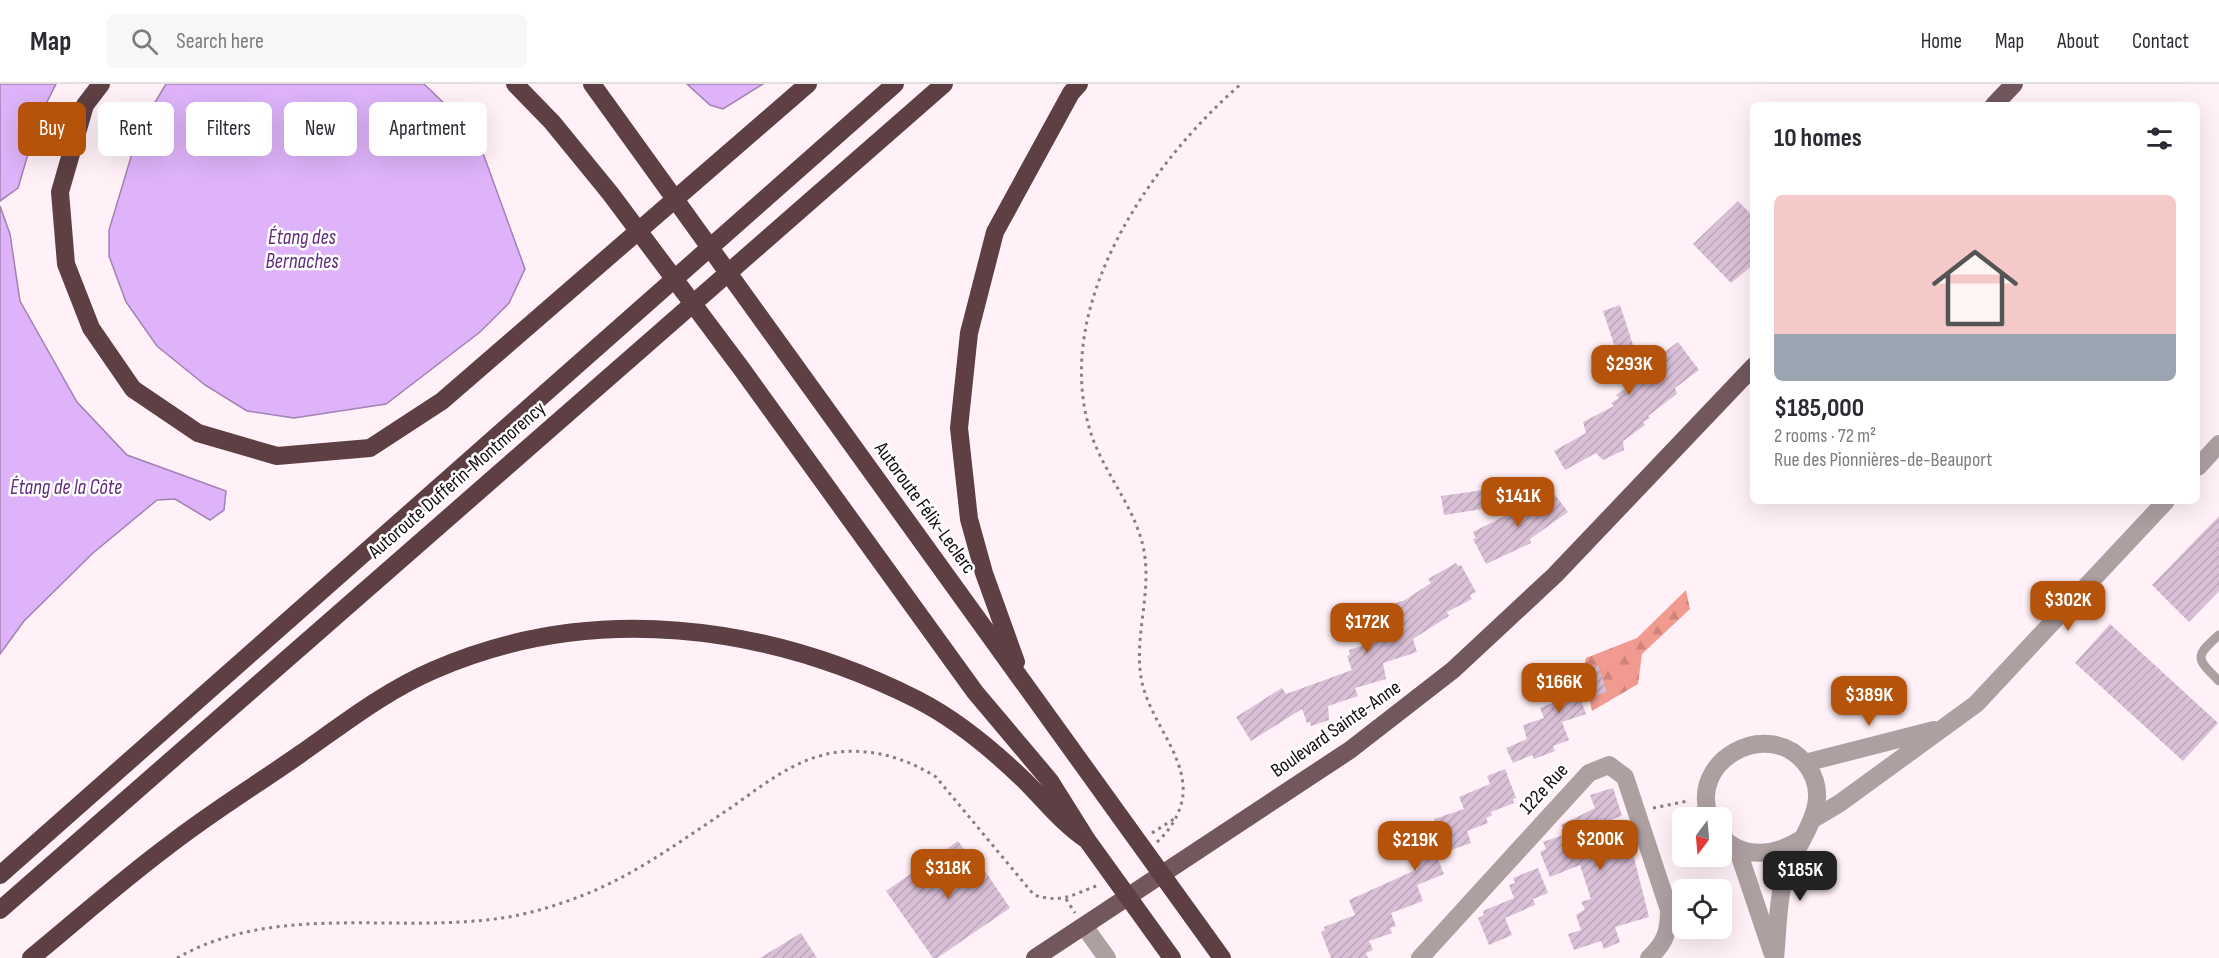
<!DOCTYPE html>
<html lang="en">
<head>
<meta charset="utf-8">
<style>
  body { margin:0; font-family:"Sofia Sans Condensed",sans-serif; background:#f7f7f7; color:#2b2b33; height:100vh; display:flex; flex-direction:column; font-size:22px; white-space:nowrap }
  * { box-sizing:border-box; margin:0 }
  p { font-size:20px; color:#7c7c81 }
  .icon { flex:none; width:33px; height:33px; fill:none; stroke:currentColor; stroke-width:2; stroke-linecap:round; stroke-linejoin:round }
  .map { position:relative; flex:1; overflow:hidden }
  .details { position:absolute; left:1750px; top:18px; width:450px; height:402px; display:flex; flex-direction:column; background:#fff; border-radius:9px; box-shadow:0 6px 24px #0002 }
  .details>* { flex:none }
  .guide { position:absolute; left:18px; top:18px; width:570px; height:54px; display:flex; gap:12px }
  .needle { width:39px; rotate:196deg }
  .tools { position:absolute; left:1672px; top:723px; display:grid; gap:12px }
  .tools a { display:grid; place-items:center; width:60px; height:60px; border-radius:9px; background:#fff; box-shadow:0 6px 24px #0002; font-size:30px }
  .price { position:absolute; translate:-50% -51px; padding:0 14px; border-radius:12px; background:#b45309; color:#fff; font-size:20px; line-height:39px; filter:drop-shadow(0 2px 3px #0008) }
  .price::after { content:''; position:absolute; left:50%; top:36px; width:18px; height:14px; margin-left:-9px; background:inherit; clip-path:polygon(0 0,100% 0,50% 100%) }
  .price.active { background:#222; color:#fff }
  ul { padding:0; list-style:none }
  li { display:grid; align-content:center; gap:12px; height:318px; padding:0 24px }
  li span { display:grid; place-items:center; height:186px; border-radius:9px; color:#555 }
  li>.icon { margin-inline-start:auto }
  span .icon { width:108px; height:108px; fill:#fffc; stroke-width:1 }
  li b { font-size:26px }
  h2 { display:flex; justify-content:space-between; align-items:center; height:72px; padding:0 24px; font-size:26px }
  .pill { padding:0 21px; border-radius:9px; background:#fff; box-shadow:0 6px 24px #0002; font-size:21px; line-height:54px }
  .pill.active { background:#b45309; color:#fff }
  header { display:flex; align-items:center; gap:36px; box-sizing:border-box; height:84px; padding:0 30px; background:#fff; border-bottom:2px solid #e1e1e2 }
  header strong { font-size:28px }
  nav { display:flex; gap:33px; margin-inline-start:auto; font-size:21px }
  .search { width:420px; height:54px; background:#f7f7f7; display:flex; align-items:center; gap:15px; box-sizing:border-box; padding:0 21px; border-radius:9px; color:#7c7c81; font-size:22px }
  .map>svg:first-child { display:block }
</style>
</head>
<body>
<header>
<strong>Map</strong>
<div class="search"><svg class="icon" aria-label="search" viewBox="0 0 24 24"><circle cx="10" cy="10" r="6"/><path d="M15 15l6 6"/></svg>Search here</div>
<nav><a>Home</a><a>Map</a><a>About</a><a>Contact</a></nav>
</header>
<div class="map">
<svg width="2219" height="874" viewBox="0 0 2219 874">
  <defs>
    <pattern id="forest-firs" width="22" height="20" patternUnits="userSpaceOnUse" patternTransform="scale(1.5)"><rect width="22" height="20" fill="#f19a90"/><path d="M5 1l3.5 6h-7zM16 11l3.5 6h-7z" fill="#ce837b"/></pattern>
    <pattern id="building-hatch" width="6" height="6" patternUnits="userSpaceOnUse" patternTransform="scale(1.5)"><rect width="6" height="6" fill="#dac0d7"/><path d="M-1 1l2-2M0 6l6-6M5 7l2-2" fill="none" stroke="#baa4b8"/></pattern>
  </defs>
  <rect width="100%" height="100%" fill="#fff1f7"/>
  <!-- forest -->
  <path fill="url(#forest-firs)" d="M1686,506L1690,525L1642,570L1638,600L1592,627L1583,587L1586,574L1637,554Z"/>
  <!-- water -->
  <path fill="#deb3f9" stroke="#a281b3" stroke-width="1.5" d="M0,0H56L38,36L18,104L0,117Z
    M166,0H424L476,50L525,185L509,219L480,248L386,320L294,334L247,327L205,301L157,262L126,218L109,172V146L140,43Z
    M687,0H763L723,25L710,21Z
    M0,122L10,150L20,217L77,318L127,371L226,407L224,426L210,436L175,415L157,416L93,469L24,537L0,570Z"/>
  <!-- building -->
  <path fill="url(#building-hatch)" d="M1738,117L1754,133V180L1731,199L1693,160Z
    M1620,221L1641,285L1678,258L1699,286L1675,304L1677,310L1648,332L1650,334L1643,338L1645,341L1623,357L1624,366L1603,376L1596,369L1565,386L1554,367L1586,349L1583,338L1614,322L1611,319L1619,314L1616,311L1634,298L1620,279L1603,227Z
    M1490,405L1496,423L1444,431L1441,412Z
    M1552,407L1568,428L1530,455L1531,459L1486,480L1473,455L1476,454L1473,448L1513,428L1517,427L1519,431Z
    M2219,432V507L2189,538L2152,501Z
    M1456,479L1458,482L1461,481L1476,508L1470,511L1472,515L1447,528L1449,532L1413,555L1417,568L1383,579L1386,595L1355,604L1358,612L1328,622L1329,636L1311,642L1310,638L1307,639L1302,625L1251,657L1236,633L1282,604L1286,610L1352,586L1347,572L1350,571L1349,566L1381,556L1372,527L1405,516L1431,499L1428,495Z
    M2110,540L2218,639L2183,677L2075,579Z
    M1598,581L1607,608L1581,616L1586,630L1562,638L1569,656L1553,662L1555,667L1534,675L1532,671L1513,679L1506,664L1527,655L1523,641L1544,634L1540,624L1558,617L1553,602L1562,599L1560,593Z
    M1505,685L1516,714L1513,715L1514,719L1491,728L1492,731L1486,734L1488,739L1467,747L1471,759L1436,771L1444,790L1417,801L1423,817L1391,829L1396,842L1390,844L1392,849L1369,857L1373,866L1366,869L1368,874H1331L1321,848L1325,846L1324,843L1355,831L1349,816L1418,785L1416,781L1419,779L1415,769L1424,765L1416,747L1435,739L1434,735L1464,725L1459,713L1490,700L1487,692Z
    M1613,704L1622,732L1612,735L1632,756L1630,758L1649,833L1615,843L1620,858L1604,865L1601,857L1574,866L1568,850L1581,846L1576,831L1585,825L1581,818L1591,815L1580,781L1550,793L1540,768L1546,765L1543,758L1566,750L1561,741L1595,724L1590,711Z
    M958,757L981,789L985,787L1010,824L937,874H933L886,807Z
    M1538,784L1548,809L1533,815L1535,821L1505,834L1512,851L1489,861L1478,834L1484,831L1483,827L1514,814L1509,801L1515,799L1513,794Z
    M801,849L817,874H760Z"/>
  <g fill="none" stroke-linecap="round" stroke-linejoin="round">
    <!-- path -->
    <path stroke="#8a7e84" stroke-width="3" stroke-dasharray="3 4.5" stroke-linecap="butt" d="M1653,724L1688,717
      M1152,749L1174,735
      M1157,758C1172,745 1185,722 1183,702C1181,665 1147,632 1141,593C1134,550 1153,507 1143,462C1133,419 1101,386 1089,343C1053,218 1152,77 1241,0
      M1066,815L1075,829
      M177,874C276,818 394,850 502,834C529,830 555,822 581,812C634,792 682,756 729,725C759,704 788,680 823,671C862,661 903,672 936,693L1034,811C1063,820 1073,810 1099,801"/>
    <!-- service -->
    <path stroke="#ae9fa1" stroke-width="9" d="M2219,551C2194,573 2196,574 2219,597"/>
    <!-- minor -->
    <path stroke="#ae9fa1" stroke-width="18" d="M2198,383L2219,360
      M1805,679L1934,646
      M1710,734C1687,677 1767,633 1805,679C1837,718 1797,755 1785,792C1777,817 1778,848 1775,874
      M1815,734L1840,719L1976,620L2166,417
      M1722,753C1744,776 1776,771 1800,756
      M1737,764L1772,868
      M1084,842L1107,874
      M1420,874L1589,689L1609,681L1625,693L1669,826C1669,848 1665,859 1649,874"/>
    <!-- primary -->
    <path stroke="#72585c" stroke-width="18" d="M1994,21L2014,0
      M1035,874L1350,666L1453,586L1555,491L1754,282"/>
    <!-- motorway -->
    <path stroke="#5d3f44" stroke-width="18" d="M101,0L85,21L60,108L66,180L91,244L133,305L198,349L277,372L370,364L442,317L808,0
      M515,0L552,38L610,109L741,284L975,608L1050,697L1087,756L1172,874
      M592,0L1222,874
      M1016,578L984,489L969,435L959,344L969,249L995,148L1071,9L1079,0
      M0,791L895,0
      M0,826L944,0
      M31,874C76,837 121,797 168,762C210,729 256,701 299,671C342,641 385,607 434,586C592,517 767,540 918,616C957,636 994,667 1025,697C1046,718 1063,740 1087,756"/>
  </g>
  <g text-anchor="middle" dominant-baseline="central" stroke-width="5" stroke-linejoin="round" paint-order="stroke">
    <!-- street labels -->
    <g font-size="20" fill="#150b10" stroke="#fff">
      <text transform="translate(457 396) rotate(-41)">Autoroute Dufferin-Montmorency</text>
      <text transform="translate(925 424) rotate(54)">Autoroute Félix-Leclerc</text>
      <text transform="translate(1336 645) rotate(-35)">Boulevard Sainte-Anne</text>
      <text transform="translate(1544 705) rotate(-47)">122e Rue</text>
    </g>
    <!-- water labels -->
    <g font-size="21" font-style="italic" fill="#612c7d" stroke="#fff">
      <text x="302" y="153">Étang des<tspan x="302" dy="24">Bernaches</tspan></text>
      <text x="66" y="403">Étang de la Côte</text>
    </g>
  </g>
</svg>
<div class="tools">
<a><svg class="needle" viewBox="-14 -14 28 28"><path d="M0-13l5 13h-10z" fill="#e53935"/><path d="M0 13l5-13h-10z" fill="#7c7c81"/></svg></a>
<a><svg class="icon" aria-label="locate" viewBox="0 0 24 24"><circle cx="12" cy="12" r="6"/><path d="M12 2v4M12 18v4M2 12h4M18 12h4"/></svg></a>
</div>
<b class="price" style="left:1629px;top:312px">$293K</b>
<b class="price" style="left:1518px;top:444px">$141K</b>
<b class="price" style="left:2068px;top:548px">$302K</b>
<b class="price" style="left:1367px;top:570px">$172K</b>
<b class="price" style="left:1559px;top:630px">$166K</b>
<b class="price" style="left:1869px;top:643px">$389K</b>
<b class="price" style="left:1600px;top:787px">$200K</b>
<b class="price" style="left:1415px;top:788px">$219K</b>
<b class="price" style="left:948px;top:816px">$318K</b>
<b class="price active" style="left:1800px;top:818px">$185K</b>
<div class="guide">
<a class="pill active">Buy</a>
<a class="pill">Rent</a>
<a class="pill">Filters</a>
<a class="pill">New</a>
<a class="pill">Apartment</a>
</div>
<section class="details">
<h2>10 homes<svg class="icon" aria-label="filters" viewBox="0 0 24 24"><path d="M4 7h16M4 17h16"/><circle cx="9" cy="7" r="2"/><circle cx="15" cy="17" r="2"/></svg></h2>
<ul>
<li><span style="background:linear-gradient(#f6c9c9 75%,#9aa5b1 0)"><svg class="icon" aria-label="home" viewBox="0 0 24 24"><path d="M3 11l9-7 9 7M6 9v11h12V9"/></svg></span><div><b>$185,000</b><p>2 rooms · 72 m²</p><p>Rue des Pionnières-de-Beauport</p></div></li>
</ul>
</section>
</div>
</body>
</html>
